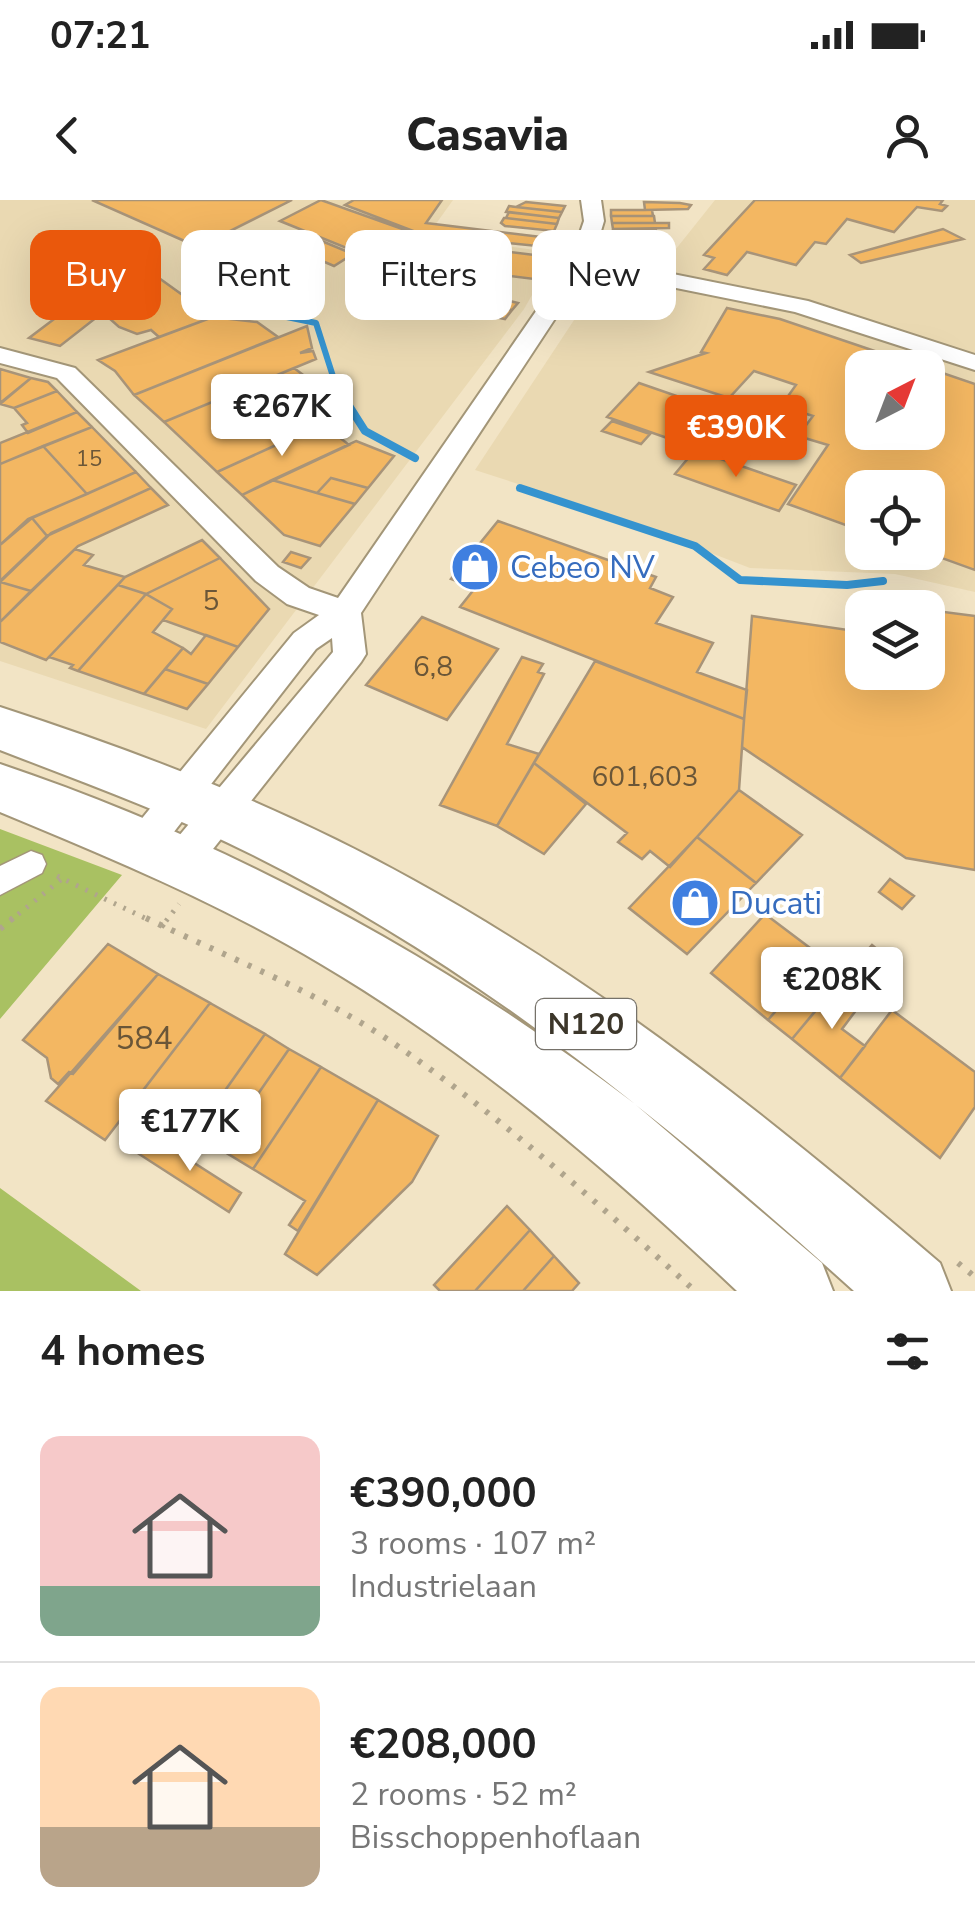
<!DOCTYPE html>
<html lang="en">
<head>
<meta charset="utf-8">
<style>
  body { margin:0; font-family:"Nunito Sans",sans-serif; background:#f6f6f6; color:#222; height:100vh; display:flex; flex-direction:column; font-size:38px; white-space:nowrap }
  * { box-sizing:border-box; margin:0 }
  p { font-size:32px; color:#767676 }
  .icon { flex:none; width:55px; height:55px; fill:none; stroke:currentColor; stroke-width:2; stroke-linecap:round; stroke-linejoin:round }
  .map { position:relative; height:1091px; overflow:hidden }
  .details { display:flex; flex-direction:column; background:#fff; flex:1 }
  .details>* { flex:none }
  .banner { position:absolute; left:30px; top:30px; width:915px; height:90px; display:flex; gap:20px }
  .needle { width:65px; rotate:42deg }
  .controls { position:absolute; left:845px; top:150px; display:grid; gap:20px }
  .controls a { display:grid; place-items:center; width:100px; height:100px; border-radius:20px; background:#fff; box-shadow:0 10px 40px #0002; font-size:50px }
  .price { position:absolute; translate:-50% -85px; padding:0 22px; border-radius:10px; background:#fff; color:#222; font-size:32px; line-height:65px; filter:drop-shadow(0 2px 5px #0008) }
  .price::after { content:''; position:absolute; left:50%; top:60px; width:30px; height:22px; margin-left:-15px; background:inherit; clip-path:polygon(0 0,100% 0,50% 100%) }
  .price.active { background:#ea580c; color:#fff }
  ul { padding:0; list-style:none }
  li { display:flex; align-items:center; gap:30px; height:250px; padding:0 40px }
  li+li { border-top:2px solid #e0e0e0 }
  li span { display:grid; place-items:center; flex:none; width:280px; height:200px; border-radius:20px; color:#555 }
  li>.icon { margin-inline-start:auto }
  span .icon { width:120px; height:120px; fill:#fffc; stroke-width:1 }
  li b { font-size:42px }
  h2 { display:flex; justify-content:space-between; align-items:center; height:120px; padding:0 40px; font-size:42px }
  .chip { padding:0 35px; border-radius:20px; background:#fff; box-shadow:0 10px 40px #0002; font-size:35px; line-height:90px }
  .chip.active { background:#ea580c; color:#fff }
  .status { display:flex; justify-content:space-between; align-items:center; height:70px; padding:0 50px; background:#fff; direction:ltr }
  .status svg { height:28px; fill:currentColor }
  header { display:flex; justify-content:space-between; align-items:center; height:130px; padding:0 40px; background:#fff; font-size:45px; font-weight:800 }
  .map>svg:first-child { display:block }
</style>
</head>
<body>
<div class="status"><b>07:21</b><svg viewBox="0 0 49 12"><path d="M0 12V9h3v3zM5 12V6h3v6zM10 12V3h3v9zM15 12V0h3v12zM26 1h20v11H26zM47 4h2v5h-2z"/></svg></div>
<header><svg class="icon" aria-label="back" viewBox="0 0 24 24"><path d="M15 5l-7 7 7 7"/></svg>Casavia<svg class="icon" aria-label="person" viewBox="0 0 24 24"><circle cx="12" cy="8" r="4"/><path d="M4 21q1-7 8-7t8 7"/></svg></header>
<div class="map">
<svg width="975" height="1091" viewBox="0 0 975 1091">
  <rect width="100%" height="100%" fill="#f2e4c5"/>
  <!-- built -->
  <path fill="#ead9b2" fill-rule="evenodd" d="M0,0H453L428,35L556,53L524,109L206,529L0,461Z
    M715,0H975V392L895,374L750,368L602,311L475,270L582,108L606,60L660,69ZM862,168H928V232H862ZM862,288H928V352H862Z"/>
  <!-- forest -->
  <path fill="#a9c162" d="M0,629L122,675L0,819Z
    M0,988L141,1091H0Z"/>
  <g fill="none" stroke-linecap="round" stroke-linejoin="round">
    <!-- stream-far1 -->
    <path stroke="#3593cf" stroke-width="6" d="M200,94L226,114L277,115L316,123L337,189"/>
    <!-- stream -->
    <path stroke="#3593cf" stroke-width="8" d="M337,187L365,231L415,258
      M520,288L695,346L740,380L847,385L883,381"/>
  </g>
  <!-- building -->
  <path fill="#f3b762" stroke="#a89479" stroke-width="2.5" d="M92,0H292L198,47Z
    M321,0L422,36L463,41L460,46L543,56L534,79L447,68L444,76L401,70L280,21Z
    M354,0H442L426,23L550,38L547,47L421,34L345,5Z
    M755,0H943L940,4L947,6L942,11L917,7L894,32L847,19L826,44L815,42L796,65L747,52L727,75L704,69L714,58L704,55Z
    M526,2L565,6L562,12L516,7Z
    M644,2L680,3L691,5L688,9L645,10Z
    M509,6L516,7L562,12L559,18L506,12Z
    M611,10H652L653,16H611Z
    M509,12L559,18L557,24L506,18Z
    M611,16H654L655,23H612Z
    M504,18H506L557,24L554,31L505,26L501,23Z
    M612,23H669V28L613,29Z
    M613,29H656L655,36L612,35Z
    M943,29L963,39L861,63L850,55Z
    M305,34L353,54L334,66L285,45Z
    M612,35L655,36L653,41L663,42L611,41Z
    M632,40L660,44L658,48L611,47V41Z
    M119,70L148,77L60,146L29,138Z
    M152,73L213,117L159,137L151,130L137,134L119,127L109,118L127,109L118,101Z
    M480,94L518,103L512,110L474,102Z
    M474,102L512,110L505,119L466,111Z
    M727,108L780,119L925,168H862V232H928V168L975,184V370L925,352L928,288H862V331L788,304L828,245L798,236L813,216L781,206L796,185L754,171L729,198L649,172L706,153L701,152Z
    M213,117L257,122L278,137L134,195L115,171L98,160Z
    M307,126L312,148L300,153L313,151L316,159L164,222L134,195Z
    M294,168L327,193L321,196L335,218L217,272L164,222Z
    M0,169L31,178L0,203Z
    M31,178L48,182L57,191L14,208L0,204Z
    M639,183L700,204L670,239L607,217Z
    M57,191L77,212L28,233L22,225L27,223L14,208Z
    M77,212L92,227L0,264V243Z
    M612,221L650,234L641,244L602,231Z
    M323,224L349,245L242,295L217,272Z
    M92,227L136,272L87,294L43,246Z
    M356,241L394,256L368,288L331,278L317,293L272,280Z
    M43,246L87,294L28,319L0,345V264Z
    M695,250L796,285L779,311L675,274Z
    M136,272L151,288L47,336L32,318Z
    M331,278L368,288L355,304L317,293Z
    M272,280L317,293L355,304L320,346L284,335L242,295Z
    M151,288L168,305L78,346L31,391L0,382L51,333Z
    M32,318L47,336L0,381V345Z
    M498,321L656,377L650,388L673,397L656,423L713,443L697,472L747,490L744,519L460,407L475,388L451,379Z
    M202,340L220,358L146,394L118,385L125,377Z
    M75,349L93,355L84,365L125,377L46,460L0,442V422Z
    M291,352L310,358L301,368L283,362Z
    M220,358L269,409L238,447L163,420L172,409L146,394Z
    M0,382L31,391L0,422Z
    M118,385L146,394L78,471L70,468L73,465L49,457Z
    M146,394L172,409L153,432L183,448L144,494L78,471Z
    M892,396L927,400L928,410L975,416V670L906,658L742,547L752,416L862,432V472H928V408H893Z
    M422,417L498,449L447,520L366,485Z
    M206,435L238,447L208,484L165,469L183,448L191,454Z
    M522,457L543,464L538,472L544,474L507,544L539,554L497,626L440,605Z
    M595,461L744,519L739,590L670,667L650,651L642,659L618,642L627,633L534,563Z
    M165,469L208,484L187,509L144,494Z
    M534,563L586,604L544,654L497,626Z
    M739,590L802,635L756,683L697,637Z
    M697,637L756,683L687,754L629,708Z
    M890,679L914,696L902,709L879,692Z
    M765,714L822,757L768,820L711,773Z
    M108,744L158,774L73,874L69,872L58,884L51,878L47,858L23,840Z
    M872,745L895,764L888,773L864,754Z
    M822,757L846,774L792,839L768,820Z
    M158,774L210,803L105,940L46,901Z
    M839,783L863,801L842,829L865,846L840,878L792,839Z
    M210,803L265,834L195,933L147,903L153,895L144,889Z
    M892,810L975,872V907L940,958L840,878Z
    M265,834L289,849L220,949L195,933Z
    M289,849L321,867L253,969L220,949Z
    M321,867L378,900L298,1031L289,1025L305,1001L253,969Z
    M378,900L438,936L412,982L317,1075L285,1054Z
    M152,936L241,993L229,1012L139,954Z
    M507,1006L530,1030L475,1091H440L434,1085Z
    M530,1030L554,1056L523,1091H475Z
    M554,1056L579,1083L572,1091H523Z"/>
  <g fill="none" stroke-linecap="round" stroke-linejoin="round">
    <!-- pedestrian casing -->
    <g stroke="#a39678" stroke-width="3">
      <path id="pedestrian" d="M31,651L42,655L46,664L42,673L0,695V666Z"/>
    </g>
    <!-- minor casing -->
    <g stroke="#a39678" stroke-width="4">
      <path id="minor" d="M581,0H601L604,21L593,58L808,101L975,155V170L795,112L587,70L361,413L366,454L361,462L194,673L181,677L168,673L162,661L168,649L333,452L332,438L316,449L156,655L143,660L130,655L124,644L130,633L294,433L319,415L287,404L256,381L57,178L0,163V148L75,168L278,367L309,388L338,398L570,62L584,21Z"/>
    </g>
    <!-- primary casing -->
    <g stroke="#a39678" stroke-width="4">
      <path id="primary" d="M0,507C142,553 282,607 413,680C604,785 774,921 940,1063L951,1091H854C783,1027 711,964 636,905L822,1063L833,1091H737C609,970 473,854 321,764C219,703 109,657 0,612V564C231,642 441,756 635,904C516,809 389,723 253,655C171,614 85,583 0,550Z"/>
    </g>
    <!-- path-far1 -->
    <path stroke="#b0a58d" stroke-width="5" stroke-dasharray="2.5 8" stroke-linecap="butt" d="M57,676L151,721
      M10,721L63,678
      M166,721L179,704"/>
    <!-- path -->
    <path stroke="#b0a58d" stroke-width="6" stroke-dasharray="4 10" stroke-linecap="butt" d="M146,718C229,758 320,793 396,845C502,918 600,1005 695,1091
      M161,727L168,718
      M0,729L13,718
      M958,1063L975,1077"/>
    <!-- pedestrian -->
    <use href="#pedestrian" fill="#fff" fill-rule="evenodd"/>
    <!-- minor -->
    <use href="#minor" fill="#fff" fill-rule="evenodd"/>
    <!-- primary -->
    <use href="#primary" fill="#fff" fill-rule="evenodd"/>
  </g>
  <!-- icons -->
  <defs>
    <g id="shop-disc" transform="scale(2.5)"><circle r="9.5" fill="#3f7fe0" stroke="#fff"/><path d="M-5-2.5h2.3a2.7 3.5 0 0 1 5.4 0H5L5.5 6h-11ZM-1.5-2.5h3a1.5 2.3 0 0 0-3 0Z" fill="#fff"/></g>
  </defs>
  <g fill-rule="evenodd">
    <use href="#shop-disc" x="475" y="367"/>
    <use href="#shop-disc" x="695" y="703"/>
  </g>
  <g text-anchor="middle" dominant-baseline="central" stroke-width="8" stroke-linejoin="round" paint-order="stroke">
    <!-- far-number labels -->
    <g font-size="22" fill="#6a5638">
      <text x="89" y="259">15</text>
    </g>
    <!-- number labels -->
    <g font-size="28" fill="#6a5638">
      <text x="211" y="401">5</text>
      <text x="433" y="467">6,8</text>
      <text x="645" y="577">601,603</text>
    </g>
    <!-- shield labels -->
    <rect fill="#fff" stroke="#76726a" stroke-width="2.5" x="536" y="799" width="100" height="50" rx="8"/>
    <g font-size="30" font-weight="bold" fill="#3c362a">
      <text x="586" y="824">N120</text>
    </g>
    <!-- shop labels -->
    <g font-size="32" fill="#366cbe" stroke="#fff" text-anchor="start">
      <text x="510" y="367">Cebeo NV</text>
      <text x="730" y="703">Ducati</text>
    </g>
    <!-- near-number labels -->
    <g font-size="32" fill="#6a5638">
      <text x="144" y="838">584</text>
    </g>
  </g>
</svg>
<div class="controls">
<a><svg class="needle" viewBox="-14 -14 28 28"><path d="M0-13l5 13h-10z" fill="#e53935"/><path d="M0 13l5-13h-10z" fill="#767676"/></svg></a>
<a><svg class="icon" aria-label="locate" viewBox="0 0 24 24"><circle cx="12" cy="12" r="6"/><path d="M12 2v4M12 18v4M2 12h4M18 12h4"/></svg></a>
<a><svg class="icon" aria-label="layers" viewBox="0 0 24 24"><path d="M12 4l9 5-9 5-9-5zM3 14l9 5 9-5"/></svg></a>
</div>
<b class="price" style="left:282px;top:259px">€267K</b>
<b class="price active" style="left:736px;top:280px">€390K</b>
<b class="price" style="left:832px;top:832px">€208K</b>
<b class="price" style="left:190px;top:974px">€177K</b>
<div class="banner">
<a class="chip active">Buy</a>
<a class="chip">Rent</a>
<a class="chip">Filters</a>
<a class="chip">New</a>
</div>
</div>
<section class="details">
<h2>4 homes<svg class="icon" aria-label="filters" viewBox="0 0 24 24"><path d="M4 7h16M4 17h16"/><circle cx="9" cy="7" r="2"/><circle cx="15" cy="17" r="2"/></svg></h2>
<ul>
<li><span style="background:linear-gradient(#f6c9c9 75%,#7fa58c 0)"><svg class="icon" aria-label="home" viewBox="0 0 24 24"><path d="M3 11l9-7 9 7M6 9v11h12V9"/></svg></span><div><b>€390,000</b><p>3 rooms · 107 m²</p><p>Industrielaan</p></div></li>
<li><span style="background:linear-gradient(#ffd9b3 70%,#b9a48a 0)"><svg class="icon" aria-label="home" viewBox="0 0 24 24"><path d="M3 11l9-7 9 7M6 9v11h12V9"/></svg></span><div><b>€208,000</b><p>2 rooms · 52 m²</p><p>Bisschoppenhoflaan</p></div></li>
</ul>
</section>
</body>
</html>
